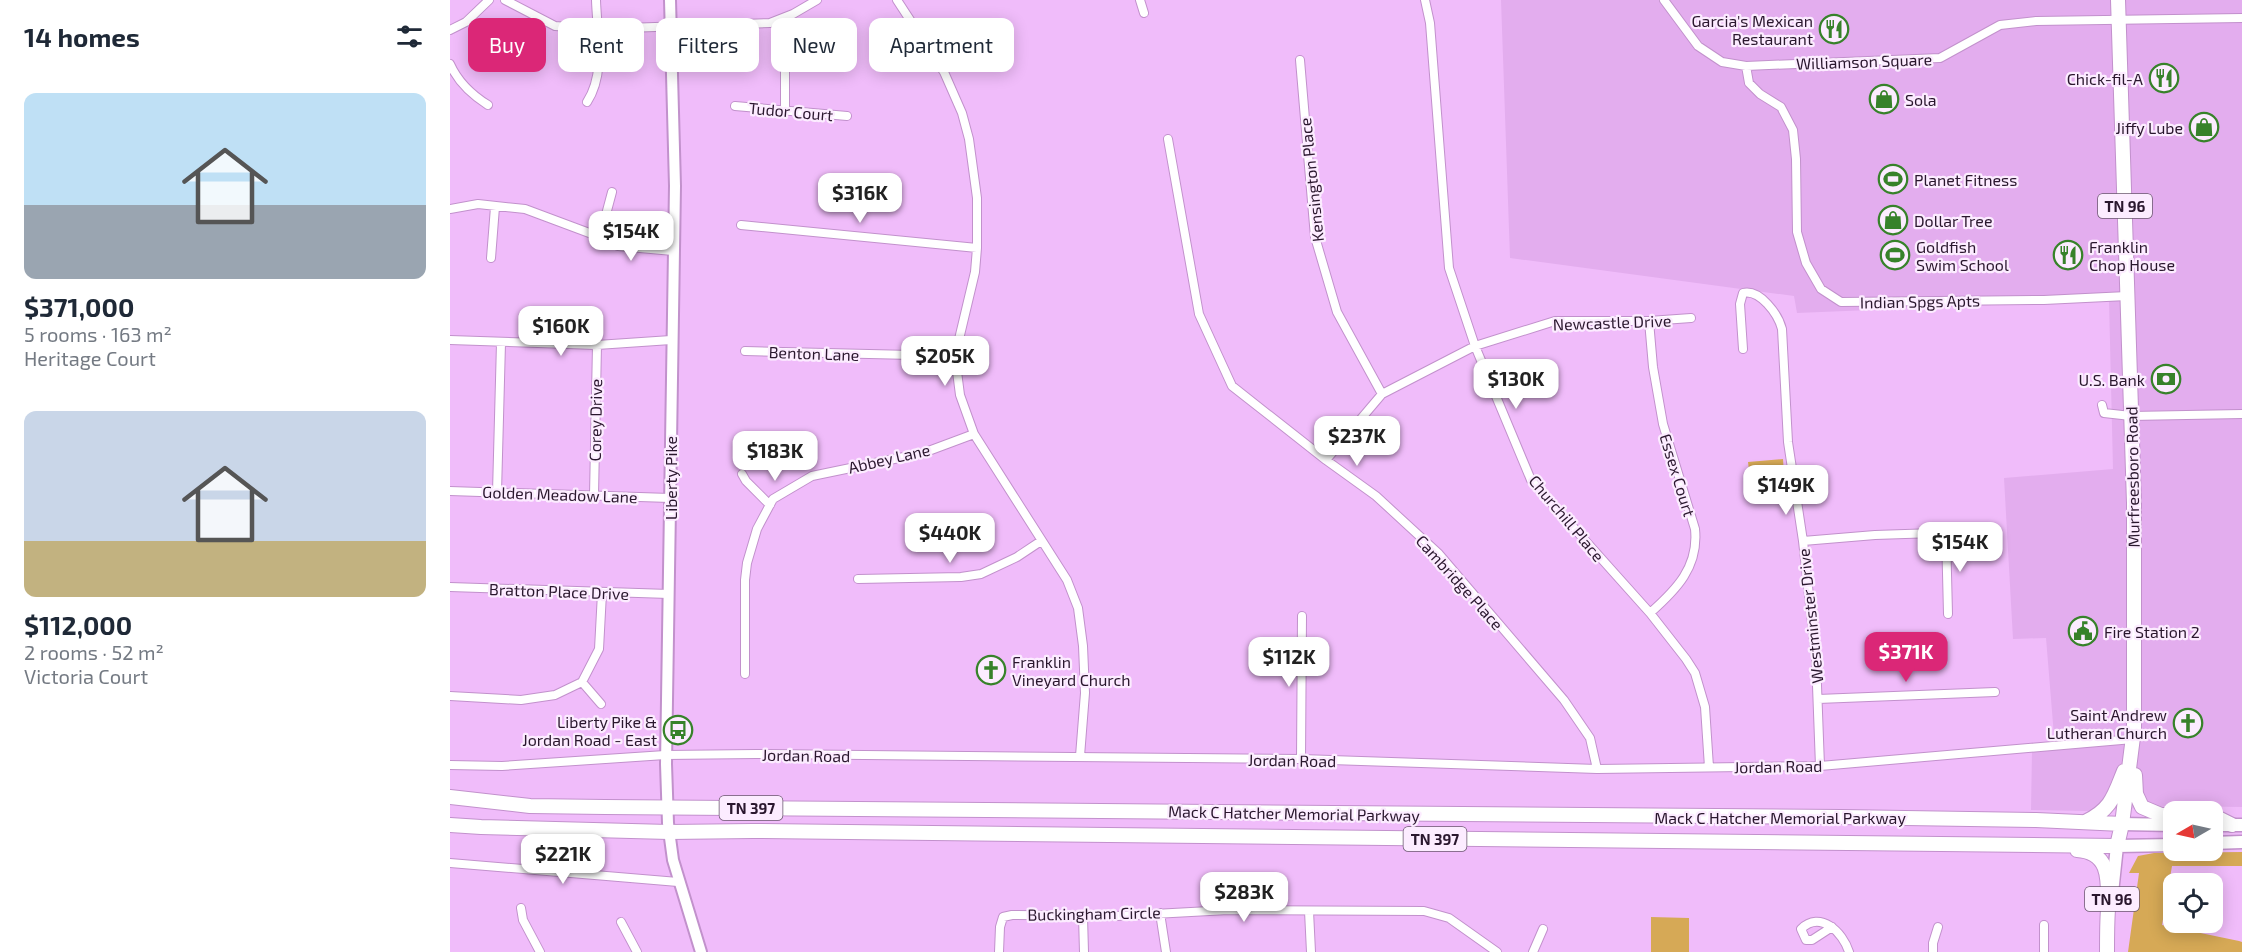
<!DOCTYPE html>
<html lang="en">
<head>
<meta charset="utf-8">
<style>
  body { margin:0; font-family:"Exo 2",sans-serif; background:#f2f2f3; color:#1f2937; height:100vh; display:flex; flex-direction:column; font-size:22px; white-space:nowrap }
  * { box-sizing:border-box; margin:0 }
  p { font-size:20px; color:#747a83 }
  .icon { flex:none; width:33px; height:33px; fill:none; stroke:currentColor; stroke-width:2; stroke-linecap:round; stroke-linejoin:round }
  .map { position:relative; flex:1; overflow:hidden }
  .panel { display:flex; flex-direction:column; background:#fff; width:450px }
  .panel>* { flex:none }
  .banner { position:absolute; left:18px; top:18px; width:570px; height:54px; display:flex; gap:12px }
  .needle { width:39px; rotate:261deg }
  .buttons { position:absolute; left:1713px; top:801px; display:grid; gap:12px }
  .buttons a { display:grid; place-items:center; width:60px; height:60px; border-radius:12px; background:#fff; box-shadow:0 3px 15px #0003; font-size:30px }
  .price { position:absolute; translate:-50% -51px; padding:0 14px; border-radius:12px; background:#fff; color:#222; font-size:20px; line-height:39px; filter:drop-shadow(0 2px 3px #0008) }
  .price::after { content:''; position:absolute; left:50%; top:36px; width:18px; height:14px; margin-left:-9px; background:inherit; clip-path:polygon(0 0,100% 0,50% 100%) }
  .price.selected { background:#db2777; color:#fff }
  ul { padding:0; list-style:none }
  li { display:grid; align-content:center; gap:12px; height:318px; padding:0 24px }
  li span { display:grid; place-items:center; height:186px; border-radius:12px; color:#555 }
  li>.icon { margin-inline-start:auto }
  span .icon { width:108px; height:108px; fill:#fffc; stroke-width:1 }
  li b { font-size:26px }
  h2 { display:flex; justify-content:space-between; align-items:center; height:72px; padding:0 24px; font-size:26px }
  .pill { padding:0 21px; border-radius:12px; background:#fff; box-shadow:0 3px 15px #0003; font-size:21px; line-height:54px }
  .pill.selected { background:#db2777; color:#fff }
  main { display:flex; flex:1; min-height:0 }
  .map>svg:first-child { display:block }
</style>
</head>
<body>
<main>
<section class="panel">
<h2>14 homes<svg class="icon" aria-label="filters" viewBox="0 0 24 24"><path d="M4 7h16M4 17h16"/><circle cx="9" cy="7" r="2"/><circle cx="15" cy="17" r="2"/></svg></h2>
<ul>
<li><span style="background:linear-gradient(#bfe0f5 60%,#9aa5b1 0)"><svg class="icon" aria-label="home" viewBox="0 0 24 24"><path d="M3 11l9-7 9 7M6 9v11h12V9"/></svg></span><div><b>$371,000</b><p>5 rooms · 163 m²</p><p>Heritage Court</p></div></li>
<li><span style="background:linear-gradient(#c9d6e8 70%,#c2b280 0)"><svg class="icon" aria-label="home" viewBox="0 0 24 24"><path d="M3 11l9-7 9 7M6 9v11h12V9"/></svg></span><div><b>$112,000</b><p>2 rooms · 52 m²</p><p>Victoria Court</p></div></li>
</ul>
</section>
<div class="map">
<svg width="1792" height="952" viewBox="0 0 1792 952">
  <rect width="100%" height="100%" fill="#f0bcfa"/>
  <!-- built -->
  <path fill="#e3adee" d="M1051,0H1792V807L1728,806L1636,811L1581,810L1582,751L1605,748L1596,638L1563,639L1554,478L1663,469L1659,300L1347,313L1344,296L1060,258Z"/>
  <!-- green -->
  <path fill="#d6a956" d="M1333,459L1334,474L1300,478L1298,462Z
    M1792,852V866H1722L1712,925L1789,941L1792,942V952H1678L1689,873H1679L1688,856L1704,853Z
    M1201,917L1239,918V952H1201Z"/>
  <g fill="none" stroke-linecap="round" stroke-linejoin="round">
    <!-- street casing -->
    <g stroke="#c291cc" stroke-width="10">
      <path id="street" d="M55,0L105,26L147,29L320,23L343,14L367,0
        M447,0L494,72L512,113L519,139L527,198V248L525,272L505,356L510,395L524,434L617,580L628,608L633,646L635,693L630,756
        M690,0L694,13
        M975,0L980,23L999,268L1025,346L1081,480L1200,613L1236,659L1245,673L1255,707L1259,767
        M1214,0L1248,46L1272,62L1296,66L1490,58L1550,25L1586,21L1792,18
        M328,21L335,62V110
        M0,30L16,22L39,0
        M850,60L865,237L887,312L932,394
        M0,64C8,82 22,95 38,105
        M1296,66L1299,83L1310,94L1331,107L1343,130L1346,159L1347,232L1356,263L1371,289L1391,302L1594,300L1677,296
        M137,102C156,73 147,33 146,0
        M285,106L397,116
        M718,139L749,314L782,386L876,460L926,496L989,554L1114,700L1140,738L1147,769
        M0,209L28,204L75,209L150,237L168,246L223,251
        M291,225L527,248
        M150,237L183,235L224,236
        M150,237L162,192
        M41,258L45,207
        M1199,321L1203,367L1213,424L1245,529C1249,567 1226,590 1200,613
        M0,340L147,345L221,340
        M1293,349L1290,304L1293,293C1310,289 1328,314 1332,329L1338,442L1353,541L1366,659L1370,766
        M295,351L505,356
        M1652,405L1654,413L1681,416L1792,414
        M876,460L932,394L1025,346L1105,321H1199L1241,318
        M292,474L296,481L320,505
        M0,491L220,498
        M47,492L51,343
        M144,495L147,345
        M1496,533L1498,614
        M1353,541L1425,535L1546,531
        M408,579L511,577L531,574L567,557L591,541
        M0,587L219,594
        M295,674V580L297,563L307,529L323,499L362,476L473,453L524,434
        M132,682L151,704
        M0,696L71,700L105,695L132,682L149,649L152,593
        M1368,699L1545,692
        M851,759L852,616
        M0,765L52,766L215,755L306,754L851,759L1147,769L1370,766L1683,739
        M0,863L228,882
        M71,908L73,920L90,952
        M859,911L861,952
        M710,913L716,952
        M633,916L634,952
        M171,922L187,952
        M1594,925V952
        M1382,927L1362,940H1356L1351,929C1370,910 1393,932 1399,952
        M549,952L550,927L553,917L562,915L667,916L778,910L974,911L999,918L1047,952
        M1083,952L1093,929
        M1483,952V943L1488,927"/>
    </g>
    <!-- secondary casing -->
    <g stroke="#c291cc" stroke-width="14">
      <path id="secondary" d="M220,0L225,186L216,764L218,823L223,860L251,952"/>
    </g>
    <!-- primary casing -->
    <g stroke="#c291cc" stroke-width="15">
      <path id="primary" d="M1672,824L1724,825
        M1762,825H1792
        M1762,843L1792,842
        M1662,893L1667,846L1724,845"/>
    </g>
    <!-- highway casing -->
    <g stroke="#c291cc" stroke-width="16">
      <path id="highway" d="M1685,775L1686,794L1692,807L1711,815H1724
        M0,797L80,806L155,807L1391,817L1586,820L1672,824
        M1762,815L1782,825
        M1635,822C1661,810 1664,796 1674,771
        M0,825L31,827L219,832L303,831L1667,846L1672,824L1684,729V503L1668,0
        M1627,850C1662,852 1658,883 1658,909C1657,923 1657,938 1657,952"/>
    </g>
    <!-- street -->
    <use href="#street" stroke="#fff" stroke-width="8"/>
    <!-- secondary -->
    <use href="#secondary" stroke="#fff" stroke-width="10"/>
    <!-- primary -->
    <use href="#primary" stroke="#fff" stroke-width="12"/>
    <!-- highway -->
    <use href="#highway" stroke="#fff" stroke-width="14"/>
  </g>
  <!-- icons -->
  <defs>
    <g id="restaurant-ring" transform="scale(1.5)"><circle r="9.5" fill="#fcecff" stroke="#37822a" stroke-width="1.5"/><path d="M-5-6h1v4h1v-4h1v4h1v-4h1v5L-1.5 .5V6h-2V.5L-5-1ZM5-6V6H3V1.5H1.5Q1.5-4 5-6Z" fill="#37822a"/></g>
    <g id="shop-ring" transform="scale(1.5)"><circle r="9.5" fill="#fcecff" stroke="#37822a" stroke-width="1.5"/><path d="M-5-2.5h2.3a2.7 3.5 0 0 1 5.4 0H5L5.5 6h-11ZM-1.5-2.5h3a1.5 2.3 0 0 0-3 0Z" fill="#37822a"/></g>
    <g id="stadium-ring" transform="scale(1.5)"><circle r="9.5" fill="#fcecff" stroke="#37822a" stroke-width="1.5"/><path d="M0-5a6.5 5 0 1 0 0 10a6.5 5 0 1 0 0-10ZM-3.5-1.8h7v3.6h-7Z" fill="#37822a"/></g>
    <g id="bank-ring" transform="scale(1.5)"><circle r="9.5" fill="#fcecff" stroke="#37822a" stroke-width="1.5"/><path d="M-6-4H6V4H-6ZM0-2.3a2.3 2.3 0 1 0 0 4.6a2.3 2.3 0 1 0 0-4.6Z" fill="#37822a"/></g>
    <g id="civic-ring" transform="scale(1.5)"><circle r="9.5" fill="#fcecff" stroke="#37822a" stroke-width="1.5"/><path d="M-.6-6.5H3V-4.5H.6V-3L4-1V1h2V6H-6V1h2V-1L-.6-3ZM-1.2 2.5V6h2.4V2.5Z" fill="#37822a"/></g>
    <g id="church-ring" transform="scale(1.5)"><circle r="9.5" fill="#fcecff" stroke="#37822a" stroke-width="1.5"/><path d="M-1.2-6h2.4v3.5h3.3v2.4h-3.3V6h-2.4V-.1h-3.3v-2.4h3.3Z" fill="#37822a"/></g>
    <g id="bus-ring" transform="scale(1.5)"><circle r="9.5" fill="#fcecff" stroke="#37822a" stroke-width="1.5"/><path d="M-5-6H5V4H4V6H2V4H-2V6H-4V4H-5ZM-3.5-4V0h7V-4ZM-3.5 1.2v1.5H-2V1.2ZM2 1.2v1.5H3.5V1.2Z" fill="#37822a"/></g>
  </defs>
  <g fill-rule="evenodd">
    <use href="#restaurant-ring" x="1384" y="29"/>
    <use href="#restaurant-ring" x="1714" y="78"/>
    <use href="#shop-ring" x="1434" y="99"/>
    <use href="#shop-ring" x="1754" y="127"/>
    <use href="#stadium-ring" x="1443" y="179"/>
    <use href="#shop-ring" x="1443" y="220"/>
    <use href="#stadium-ring" x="1445" y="255"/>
    <use href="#restaurant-ring" x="1618" y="255"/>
    <use href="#bank-ring" x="1716" y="379"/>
    <use href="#civic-ring" x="1633" y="631"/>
    <use href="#church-ring" x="541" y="670"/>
    <use href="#church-ring" x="1738" y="723"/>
    <use href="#bus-ring" x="228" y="730"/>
  </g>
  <g text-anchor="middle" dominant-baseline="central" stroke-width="4.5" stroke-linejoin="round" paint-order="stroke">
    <!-- shield labels -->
    <g fill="#fcecff" stroke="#69576d" stroke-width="1.5">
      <rect x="1648" y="194" width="54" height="24" rx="4.5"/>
      <rect x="269.5" y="796" width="63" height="24" rx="4.5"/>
      <rect x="953.5" y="827" width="63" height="24" rx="4.5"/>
      <rect x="1635" y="887" width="54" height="24" rx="4.5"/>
    </g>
    <g font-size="15" font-weight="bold" fill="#2a172e">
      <text x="1675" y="206">TN 96</text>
      <text x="301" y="808">TN 397</text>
      <text x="985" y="839">TN 397</text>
      <text x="1662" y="899">TN 96</text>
    </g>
    <!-- poi labels -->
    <g font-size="16" fill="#2a172e" stroke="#fcecff" text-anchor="start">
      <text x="1363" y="20" text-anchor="end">Garcia's Mexican<tspan x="1363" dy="18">Restaurant</tspan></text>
      <text x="1693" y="78" text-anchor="end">Chick-fil-A</text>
      <text x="1455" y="99">Sola</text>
      <text x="1733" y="127" text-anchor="end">Jiffy Lube</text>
      <text x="1464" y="179">Planet Fitness</text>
      <text x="1464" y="220">Dollar Tree</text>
      <text x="1466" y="246">Goldfish<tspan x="1466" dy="18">Swim School</tspan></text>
      <text x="1639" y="246">Franklin<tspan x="1639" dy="18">Chop House</tspan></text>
      <text x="1695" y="379" text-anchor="end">U.S. Bank</text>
      <text x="1654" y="631">Fire Station 2</text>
      <text x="562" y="661">Franklin<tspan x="562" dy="18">Vineyard Church</tspan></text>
      <text x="1717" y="714" text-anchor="end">Saint Andrew<tspan x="1717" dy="18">Lutheran Church</tspan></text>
      <text x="207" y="721" text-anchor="end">Liberty Pike &amp;<tspan x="207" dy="18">Jordan Road - East</tspan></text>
    </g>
    <!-- street labels -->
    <g font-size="16" fill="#2a172e" stroke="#fcecff">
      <text transform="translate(1414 61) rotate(-2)">Williamson Square</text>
      <text transform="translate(341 111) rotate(5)">Tudor Court</text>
      <text transform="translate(861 180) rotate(-96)">Kensington Place</text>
      <text transform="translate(1470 301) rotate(-1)">Indian Spgs Apts</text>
      <text transform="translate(1162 322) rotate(-2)">Newcastle Drive</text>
      <text transform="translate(364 353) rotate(2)">Benton Lane</text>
      <text transform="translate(145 420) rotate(-89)">Corey Drive</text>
      <text transform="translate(439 458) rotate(-13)">Abbey Lane</text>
      <text transform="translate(1228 475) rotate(73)">Essex Court</text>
      <text transform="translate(1682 477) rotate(-91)">Murfreesboro Road</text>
      <text transform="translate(220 478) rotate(-90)">Liberty Pike</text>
      <text transform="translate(110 494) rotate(2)">Golden Meadow Lane</text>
      <text transform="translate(1117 518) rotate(50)">Churchill Place</text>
      <text transform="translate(1010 582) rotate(48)">Cambridge Place</text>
      <text transform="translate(109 591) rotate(2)">Bratton Place Drive</text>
      <text transform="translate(1360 616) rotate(-96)">Westminster Drive</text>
      <text transform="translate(356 755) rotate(1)">Jordan Road</text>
      <text transform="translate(842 760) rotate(1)">Jordan Road</text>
      <text transform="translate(1328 766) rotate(-1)">Jordan Road</text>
      <text transform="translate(844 813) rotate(1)">Mack C Hatcher Memorial Parkway</text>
      <text x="1330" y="817">Mack C Hatcher Memorial Parkway</text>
      <text transform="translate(644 913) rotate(-1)">Buckingham Circle</text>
    </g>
  </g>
</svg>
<div class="buttons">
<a><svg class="needle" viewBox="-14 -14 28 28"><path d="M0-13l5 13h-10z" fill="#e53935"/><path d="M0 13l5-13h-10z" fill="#747a83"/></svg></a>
<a><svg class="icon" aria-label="locate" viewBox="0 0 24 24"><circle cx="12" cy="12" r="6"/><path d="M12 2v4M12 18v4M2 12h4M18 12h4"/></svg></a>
</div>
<b class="price" style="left:410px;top:224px">$316K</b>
<b class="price" style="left:181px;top:262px">$154K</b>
<b class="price" style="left:111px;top:357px">$160K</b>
<b class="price" style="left:495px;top:387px">$205K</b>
<b class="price" style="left:1066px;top:410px">$130K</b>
<b class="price" style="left:907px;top:467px">$237K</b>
<b class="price" style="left:325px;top:482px">$183K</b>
<b class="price" style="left:1336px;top:516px">$149K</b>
<b class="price" style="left:500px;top:564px">$440K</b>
<b class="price" style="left:1510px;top:573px">$154K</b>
<b class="price selected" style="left:1456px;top:683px">$371K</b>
<b class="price" style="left:839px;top:688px">$112K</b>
<b class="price" style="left:113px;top:885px">$221K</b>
<b class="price" style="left:794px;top:923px">$283K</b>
<div class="banner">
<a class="pill selected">Buy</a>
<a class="pill">Rent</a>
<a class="pill">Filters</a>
<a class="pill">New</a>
<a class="pill">Apartment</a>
</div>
</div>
</main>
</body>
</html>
